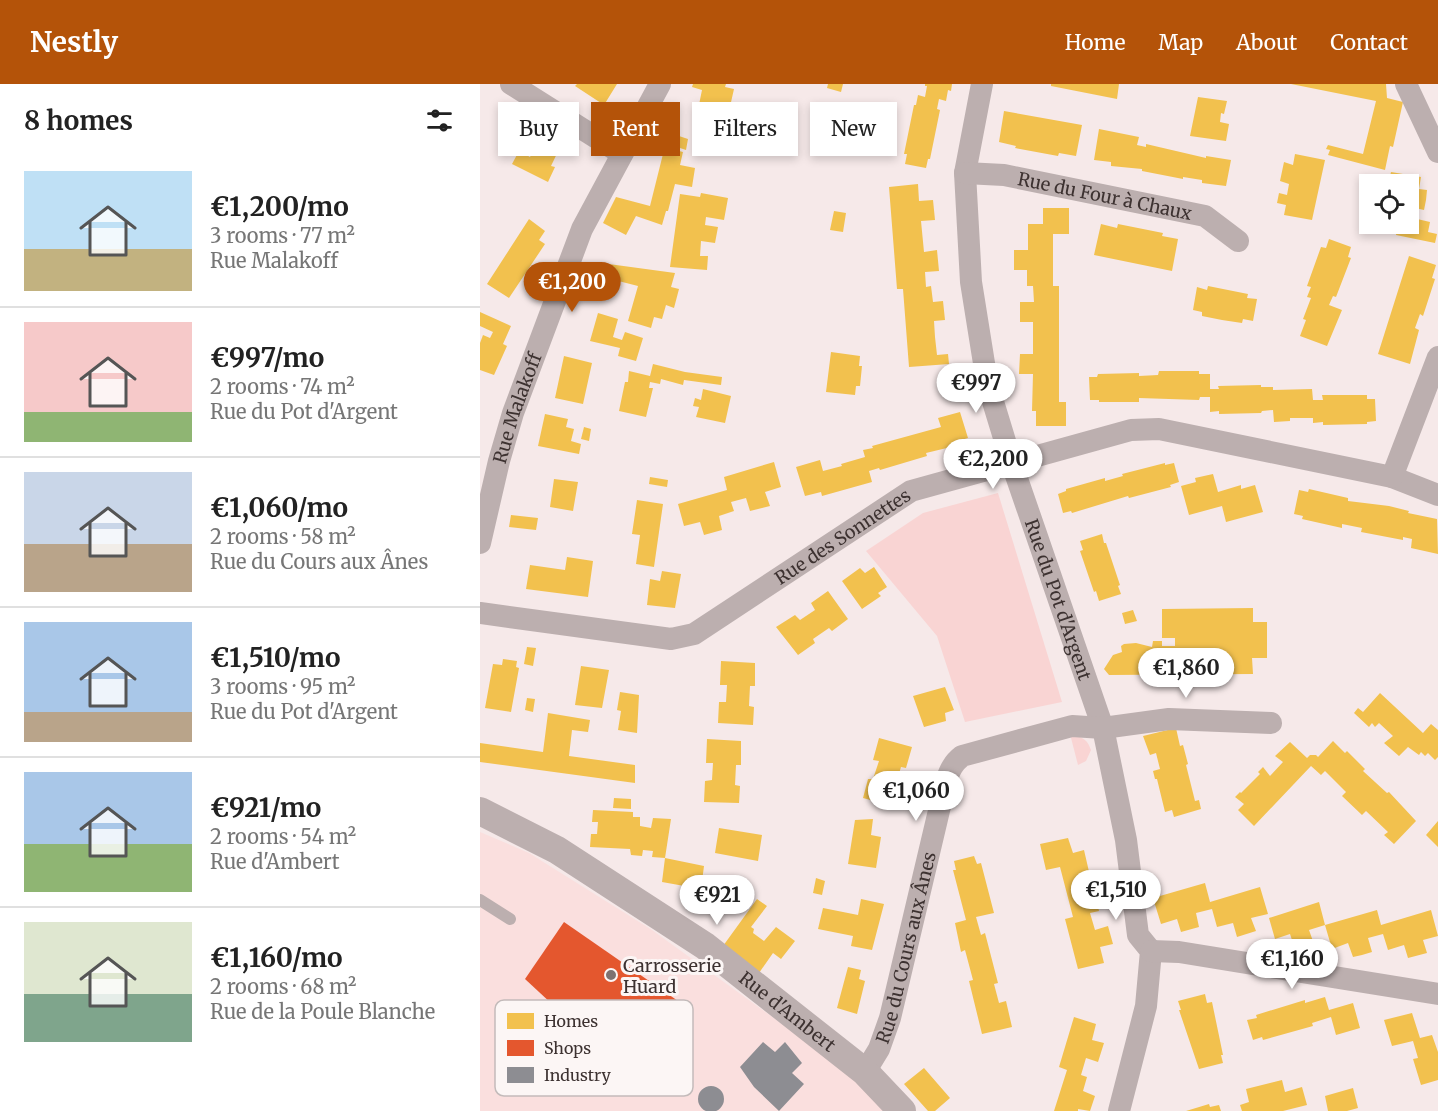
<!DOCTYPE html>
<html lang="en">
<head>
<meta charset="utf-8">
<style>
  body { margin:0; font-family:Merriweather,serif; background:#f2f2f2; color:#222; height:100vh; display:flex; flex-direction:column; font-size:22px; white-space:nowrap }
  * { box-sizing:border-box; margin:0 }
  p { font-size:20px; color:#767676 }
  .icon { flex:none; width:33px; height:33px; fill:none; stroke:currentColor; stroke-width:2; stroke-linecap:round; stroke-linejoin:round }
  .map { position:relative; flex:1; overflow:hidden }
  .sheet { display:flex; flex-direction:column; background:#fff; width:480px }
  .sheet>* { flex:none }
  .top-card { position:absolute; left:18px; top:18px; width:570px; height:54px; display:flex; gap:12px }
  .controls { position:absolute; left:879px; top:90px; display:grid; gap:12px }
  .controls a { display:grid; place-items:center; width:60px; height:60px; border-radius:0px; background:#fff; box-shadow:0 3px 9px #0003; font-size:30px }
  .price { position:absolute; translate:-50% -51px; padding:0 14px; border-radius:21px; background:#fff; color:#222; font-size:20px; line-height:39px; filter:drop-shadow(0 2px 3px #0008) }
  .price::after { content:''; position:absolute; left:50%; top:36px; width:18px; height:14px; margin-left:-9px; background:inherit; clip-path:polygon(0 0,100% 0,50% 100%) }
  .price.current { background:#b45309; color:#fff }
  ul { padding:0; list-style:none }
  li { display:flex; align-items:center; gap:18px; height:150px; padding:0 24px }
  li+li { border-top:2px solid #e0e0e0 }
  li span { display:grid; place-items:center; flex:none; width:168px; height:120px; border-radius:0px; color:#555 }
  li>.icon { margin-inline-start:auto }
  span .icon { width:72px; height:72px; fill:#fffc; stroke-width:1 }
  li b { font-size:26px }
  h2 { display:flex; justify-content:space-between; align-items:center; height:72px; padding:0 24px; font-size:26px }
  .chip { padding:0 21px; border-radius:0px; background:#fff; box-shadow:0 3px 9px #0003; font-size:21px; line-height:54px }
  .chip.current { background:#b45309; color:#fff }
  header { display:flex; align-items:center; gap:36px; box-sizing:border-box; height:84px; padding:0 30px; background:#b45309; color:#fff }
  header strong { font-size:28px }
  nav { display:flex; gap:33px; margin-inline-start:auto; font-size:21px }
  main { display:flex; flex:1; min-height:0 }
  .map>svg:first-child { display:block }
</style>
</head>
<body>
<header>
<strong>Nestly</strong>
<nav><a>Home</a><a>Map</a><a>About</a><a>Contact</a></nav>
</header>
<main>
<section class="sheet">
<h2>8 homes<svg class="icon" aria-label="filters" viewBox="0 0 24 24"><path d="M4 7h16M4 17h16"/><circle cx="9" cy="7" r="2"/><circle cx="15" cy="17" r="2"/></svg></h2>
<ul>
<li><span style="background:linear-gradient(#bfe0f5 65%,#c2b280 0)"><svg class="icon" aria-label="home" viewBox="0 0 24 24"><path d="M3 11l9-7 9 7M6 9v11h12V9"/></svg></span><div><b>€1,200/mo</b><p>3 rooms · 77 m²</p><p>Rue Malakoff</p></div></li>
<li><span style="background:linear-gradient(#f6c9c9 75%,#8fb573 0)"><svg class="icon" aria-label="home" viewBox="0 0 24 24"><path d="M3 11l9-7 9 7M6 9v11h12V9"/></svg></span><div><b>€997/mo</b><p>2 rooms · 74 m²</p><p>Rue du Pot d'Argent</p></div></li>
<li><span style="background:linear-gradient(#c9d6e8 60%,#b9a48a 0)"><svg class="icon" aria-label="home" viewBox="0 0 24 24"><path d="M3 11l9-7 9 7M6 9v11h12V9"/></svg></span><div><b>€1,060/mo</b><p>2 rooms · 58 m²</p><p>Rue du Cours aux Ânes</p></div></li>
<li><span style="background:linear-gradient(#a9c7e8 75%,#b9a48a 0)"><svg class="icon" aria-label="home" viewBox="0 0 24 24"><path d="M3 11l9-7 9 7M6 9v11h12V9"/></svg></span><div><b>€1,510/mo</b><p>3 rooms · 95 m²</p><p>Rue du Pot d'Argent</p></div></li>
<li><span style="background:linear-gradient(#a9c7e8 60%,#8fb573 0)"><svg class="icon" aria-label="home" viewBox="0 0 24 24"><path d="M3 11l9-7 9 7M6 9v11h12V9"/></svg></span><div><b>€921/mo</b><p>2 rooms · 54 m²</p><p>Rue d'Ambert</p></div></li>
<li><span style="background:linear-gradient(#dfe7d0 60%,#7fa58c 0)"><svg class="icon" aria-label="home" viewBox="0 0 24 24"><path d="M3 11l9-7 9 7M6 9v11h12V9"/></svg></span><div><b>€1,160/mo</b><p>2 rooms · 68 m²</p><p>Rue de la Poule Blanche</p></div></li>
</ul>
</section>
<div class="map">
<svg width="958" height="1027" viewBox="0 0 958 1027">
  <rect width="100%" height="100%" fill="#f6e9e9"/>
  <!-- built -->
  <path fill="#fadfde" d="M0,748L49,769L172,846L374,992L405,1027H0Z"/>
  <!-- green -->
  <path fill="#f9d4d3" d="M518,409L582,618L485,638L457,552L386,467L443,429Z
    M590,650C601,653 607,654 611,666L606,677L598,681Z"/>
  <!-- homes -->
  <path fill="#f2c14e" d="M97,0H137L124,21L95,2Z
    M213,0H246L245,3L254,5L249,27L254,28L249,49L242,47L239,61L212,55L222,6L212,3Z
    M348,0H363L361,8L347,4Z
    M445,0H472L471,7L468,6L466,17L459,15L457,25L460,26L450,75H448L446,84L425,80L427,70H424L434,21H436L438,11L445,13L447,2H445Z
    M571,0H639L637,15L571,2Z
    M811,0H906L907,14L923,18L913,63L910,62L905,86L848,71L850,66L846,65L848,61L883,70L896,17Z
    M718,13L747,17L744,30L741,29L740,38L749,40L746,57L710,52Z
    M524,27L602,41L596,72L579,69L578,72L535,64L536,62L519,58Z
    M66,43L84,55L71,82L75,83L68,98L32,80L39,67L50,73Z
    M172,43L208,55L206,66L167,53Z
    M619,45L659,53L657,61L666,63V60L726,74V72L751,76L746,102L722,99V96L703,93V95L662,87V85L631,82V78L614,76Z
    M180,62L203,68L200,81L215,84L212,103L195,100L188,127H186L182,141L156,132L146,151L123,139L136,113L170,122L183,70L178,68Z
    M815,70L845,76L832,136L804,131L806,121L797,119L799,109L807,111L809,100L800,97L804,78L813,81Z
    M911,88L941,93L939,105L947,106L946,116L944,126L935,124L933,134L950,138L948,148L957,150L955,159L916,151L918,140H928V100H908Z
    M438,100L439,117L453,116L455,136L441,137L444,168L457,166L459,187L445,188L446,203L451,202L453,218L463,217L465,236L454,237L455,253L457,271L468,270L469,280L429,283L423,205H417L409,103Z
    M221,109L248,114L244,136L226,133L225,141L238,143L235,159L221,157L220,172H228L227,186L190,183L200,110L220,113Z
    M563,124H589V150H573V202H579V318H586V342H556V327H552L553,290H539L540,270H553V238H540V218H554L553,202H547V186H534V166H548V140H563Z
    M354,127L366,129L363,148L350,146Z
    M49,135L65,147L59,156L65,160L29,214L7,200Z
    M621,140L637,144L638,140L683,149L682,152L698,155L692,187L614,171Z
    M849,155L871,163L868,173L871,174L856,213L853,212L849,221L862,226L847,262L820,252L826,236L823,235L831,214L827,213L831,203L827,202L841,163L846,164Z
    M929,172L956,181L952,194L955,195L943,232L940,230L935,244L939,246L930,280L898,270Z
    M114,178L195,189L191,203L199,205L194,224L186,221L182,235L174,233L171,244L148,237L158,202L111,190Z
    M728,202L768,210L767,214L777,215L773,237L763,235L762,239L742,236L722,232V228L713,226L717,203L727,206Z
    M0,228L31,242L23,260L27,262L14,291L0,286V259L3,251L10,254L13,248L0,242Z
    M118,229L138,235L133,253L142,256L145,248L163,254L156,277L138,272L140,264L110,257Z
    M351,268L380,272L379,282H382L380,302H376L375,311L346,308Z
    M84,272L112,279L103,320L75,314Z
    M173,280L205,288L242,293L241,301L204,296L203,301L181,295L180,300L170,298L169,304H173L166,333L139,327L145,298H148L149,287L170,292Z
    M679,287H719V290H730V305H739L738,302L781,301V303H793V306L832,305L833,316H843L842,311H887V315H895L896,337L887,338V340L843,341V338L833,339V334H810V337L794,338L793,326L782,327L781,329L739,330V327L730,328V313H720L719,316L659,314V318H619V316H610L609,293H617L618,290L659,289V292L678,291Z
    M223,305L251,312L245,339L216,333L219,323L213,322L215,314L221,316Z
    M480,328L488,354L474,358L475,362L446,369L447,372L400,386L399,384L389,387L392,398L342,412L341,408L325,412L316,383L340,376L343,387L362,382L361,380L385,373L383,366L393,364L392,362L461,343L458,334Z
    M65,330L88,335L86,343L94,345L91,357L101,360L99,370L58,362Z
    M104,343L111,345L109,357L101,355Z
    M294,378L301,403L285,408L290,422L270,427L266,414L251,418L254,427L239,432L242,446L224,451L220,438L204,442L198,420L247,406L244,393Z
    M685,379V381L694,379L699,398L690,401L691,403L649,414L648,412L592,429L591,427L583,429L578,410L586,407V405L625,394V397L643,392L642,390Z
    M733,390L738,408L761,401V405L775,401L783,428L746,438L742,422L709,431L701,402L716,398L715,394Z
    M170,393L188,396L187,403L169,400Z
    M74,395L98,398L93,427L70,423Z
    M829,405L868,414V417L909,422L929,427L928,429L957,435L958,470L931,464L932,455L923,453V456L881,448L882,444L862,440V444L822,435L823,432L814,430L819,406L828,408Z
    M157,416L183,420L174,483L156,480L160,451L152,450Z
    M31,431L58,434L56,446L29,443Z
    M622,450L624,459H626L640,501L638,502L641,510L619,517L616,507L614,508L600,467L603,466L600,457Z
    M87,473L113,477L108,513L46,505L50,481L85,486Z
    M394,483L407,503L398,509L401,512L382,525L362,497L380,484L385,489Z
    M182,487L201,490L195,524L167,521L170,495L180,497Z
    M348,507L368,535L352,547L349,544L333,555L335,559L318,571L296,543L315,531L320,536L335,526L331,519Z
    M773,524V538H787V574H772L773,590L629,591L624,585L633,571L642,568L641,562L644,560L656,559L672,563L673,557H682V562H695V554H682V525Z
    M653,526L657,537L645,540L642,529Z
    M47,563L56,564L53,582L44,580Z
    M23,575L37,577L36,583L39,584L31,628L5,624L13,580L22,581Z
    M241,577L275,579V602H270L269,622L274,623L273,641L238,639L239,618H246L247,601H240Z
    M101,582L129,586L122,624L95,621Z
    M465,603L474,626L465,629L466,637L444,643L433,612Z
    M140,608L159,611L157,649L138,646L141,627L137,626Z
    M900,609L943,649L951,640L958,646V673L955,676L948,669L945,672L941,668L939,671L928,663L919,672L904,659L913,652L899,639L895,643L892,639L889,643L874,629L878,624L883,628Z
    M47,614L55,615L53,628L45,626Z
    M68,629L110,636L108,648L92,646L89,672L155,681V699L0,678V659L63,668Z
    M696,644L700,662L703,661L708,680L706,681L715,717L719,716L721,725L694,733L692,726L685,728L677,695H675L673,687L680,685L676,669L670,671L663,652Z
    M399,654L432,663L426,684L421,683L416,700L422,702L416,723L383,714L388,695H393L399,677L393,676Z
    M227,655L261,657V681H256L255,701L260,702L259,719L224,718L225,697L232,696L233,679H226Z
    M853,657L865,669L867,667L885,685L883,687L907,709L909,708L936,737L914,760L904,751L908,748L886,727L882,731L862,712L866,708L845,687L841,691L831,682L774,742L758,726L764,720L755,713L760,708L761,709L780,690L778,688L783,683L790,692L803,678L795,672L810,658L827,674L830,671H836L838,673Z
    M134,714L151,715V725L133,724Z
    M113,726L153,728V733H160V742L171,744L173,734L191,735L185,774L172,773L173,767L163,766L162,772L151,771L150,765L110,763L111,750H117L118,738H112Z
    M393,735L391,751L401,753L396,784L368,780L375,736Z
    M958,737V763L946,751Z
    M239,744L282,751L278,777L235,769Z
    M588,754L593,769L604,766L610,792L624,788L628,807L615,810L619,827L610,829L615,846L628,842L633,860L620,863L624,879L598,885L585,835L593,833L580,783L566,786L560,760Z
    M494,772L497,780L501,779L514,829L496,833L501,851L505,849L518,899L514,900L519,919L526,917L532,943L502,950L489,897L493,896L485,866L481,868L475,839L486,836L473,786H476L474,777Z
    M185,774L224,782L221,805L182,798Z
    M336,794L345,797L342,811L333,809Z
    M725,799L730,818L780,803L788,830L771,834L776,847L757,853L753,839L737,843L732,825L716,829L719,843L701,848L697,835L681,840L673,814Z
    M277,815L287,822L271,843L274,845L273,849L284,857L296,843L315,857L301,875L293,869L279,889L243,862Z
    M381,815L404,820L392,866L371,862L373,852L338,845L343,824L378,831Z
    M839,818L845,841L829,846L834,860L815,865L810,850L795,855L789,834Z
    M897,826L901,841L951,826L958,852L943,856L947,869L928,874L924,861L908,866L903,850L888,854L892,868L882,871L873,873L868,859L852,865L845,841Z
    M368,883L381,886L379,895L385,897L377,930L357,924Z
    M725,910L727,919L732,918L743,971H741L743,979L719,985L699,926H701L698,917Z
    M845,913L849,926L873,919L880,944L856,951L851,933L832,939L833,942L783,956L782,953L773,956L767,936L777,934L776,931L825,916V919Z
    M932,929L940,954L952,951L958,968V996L941,1001L933,975L938,974L933,957L912,962L904,936Z
    M594,933L616,940L612,956L624,959L618,978L606,974L601,991L607,993L603,1007L615,1012L610,1027L598,1025V1027H574L587,986L579,983Z
    M444,984L470,1014L455,1027H448L424,1000Z
    M802,996L805,1008L822,1003L827,1021L803,1027H762L760,1021L769,1018L766,1005Z
    M873,1004L878,1024L867,1027H848L845,1012Z
    M729,1020L730,1023L739,1021L741,1027H706Z"/>
  <!-- shops -->
  <path fill="#e4572e" d="M84,838L198,917L172,957L142,985L45,895Z"/>
  <!-- industry -->
  <path fill="#8d8d92" d="M283,958L295,968L305,958L322,979L312,989L324,1000L299,1027L274,1003L260,983Z
    M218 1015a13 13 0 1 1 26 0a13 13 0 1 1-26 0Z"/>
  <g fill="none" stroke-linecap="round" stroke-linejoin="round">
    <!-- service -->
    <path stroke="#bcafaf" stroke-width="12" d="M0,816L30,835"/>
    <!-- minor -->
    <g stroke="#bcafaf" stroke-width="22">
      <path d="M31,0L142,70"/>
      <path id="s1" d="M502,0L485,89L491,198L507,298L532,380L623,644L646,756L658,851L671,867L666,922L639,1027"/>
      <path d="M926,0L958,68"/>
      <path id="s2" d="M485,89L524,91L725,132L758,157"/>
      <path d="M912,393L958,411"/>
      <path id="s3" d="M0,459L19,377L33,329L102,145L180,0"/>
      <path id="s4" d="M0,529L191,555L214,550L431,407L651,346L679,345L912,393L958,273"/>
      <path d="M671,867L699,868L958,910"/>
      <path id="s5" d="M385,988L399,965L410,934L466,697C470,686 473,679 482,672L592,642L623,644L689,635L791,639"/>
    </g>
    <!-- tertiary -->
    <path stroke="#bcafaf" stroke-width="28" id="s6" d="M0,727L77,766L225,862L385,988L422,1027"/>
  </g>
  <!-- markers -->
  <circle fill="#7e7271" stroke="#fcf6f5" stroke-width="2" cx="131" cy="891" r="6"/>
  <g text-anchor="middle" dominant-baseline="central" stroke-width="6" stroke-linejoin="round" paint-order="stroke">
    <!-- street labels -->
    <g font-size="18" fill="#3d3231" stroke="#fcf6f5">
      <text stroke="none"><textPath href="#s2" startOffset="142">Rue du Four à Chaux</textPath></text>
      <text stroke="none"><textPath href="#s3" startOffset="140">Rue Malakoff</textPath></text>
      <text stroke="none"><textPath href="#s4" startOffset="394">Rue des Sonnettes</textPath></text>
      <text stroke="none"><textPath href="#s1" startOffset="530">Rue du Pot d'Argent</textPath></text>
      <text stroke="none"><textPath href="#s5" startOffset="132">Rue du Cours aux Ânes</textPath></text>
      <text stroke="none"><textPath href="#s6" startOffset="368">Rue d'Ambert</textPath></text>
    </g>
    <!-- poi labels -->
    <g font-size="18" fill="#3d3231" stroke="#fcf6f5" text-anchor="start">
      <text x="143" y="881">Carrosserie<tspan x="143" dy="21">Huard</tspan></text>
    </g>
  </g>
  <!-- legend -->
  <rect x="15" y="916" width="198" height="96" rx="9" fill="#fcf6f5" stroke="#c3bbba" stroke-width="1.5"/>
  <rect x="27" y="929" width="27" height="16" fill="#f2c14e"/>
  <rect x="27" y="956" width="27" height="16" fill="#e4572e"/>
  <rect x="27" y="983" width="27" height="16" fill="#8d8d92"/>
  <g font-size="16" fill="#3d3231">
    <text x="64" y="943">Homes</text>
    <text x="64" y="970">Shops</text>
    <text x="64" y="997">Industry</text>
  </g>
</svg>
<div class="controls">
<a><svg class="icon" aria-label="locate" viewBox="0 0 24 24"><circle cx="12" cy="12" r="6"/><path d="M12 2v4M12 18v4M2 12h4M18 12h4"/></svg></a>
</div>
<b class="price current" style="left:92px;top:229px">€1,200</b>
<b class="price" style="left:496px;top:330px">€997</b>
<b class="price" style="left:513px;top:406px">€2,200</b>
<b class="price" style="left:706px;top:615px">€1,860</b>
<b class="price" style="left:436px;top:738px">€1,060</b>
<b class="price" style="left:636px;top:837px">€1,510</b>
<b class="price" style="left:237px;top:842px">€921</b>
<b class="price" style="left:812px;top:906px">€1,160</b>
<div class="top-card">
<a class="chip">Buy</a>
<a class="chip current">Rent</a>
<a class="chip">Filters</a>
<a class="chip">New</a>
</div>
</div>
</main>
</body>
</html>
